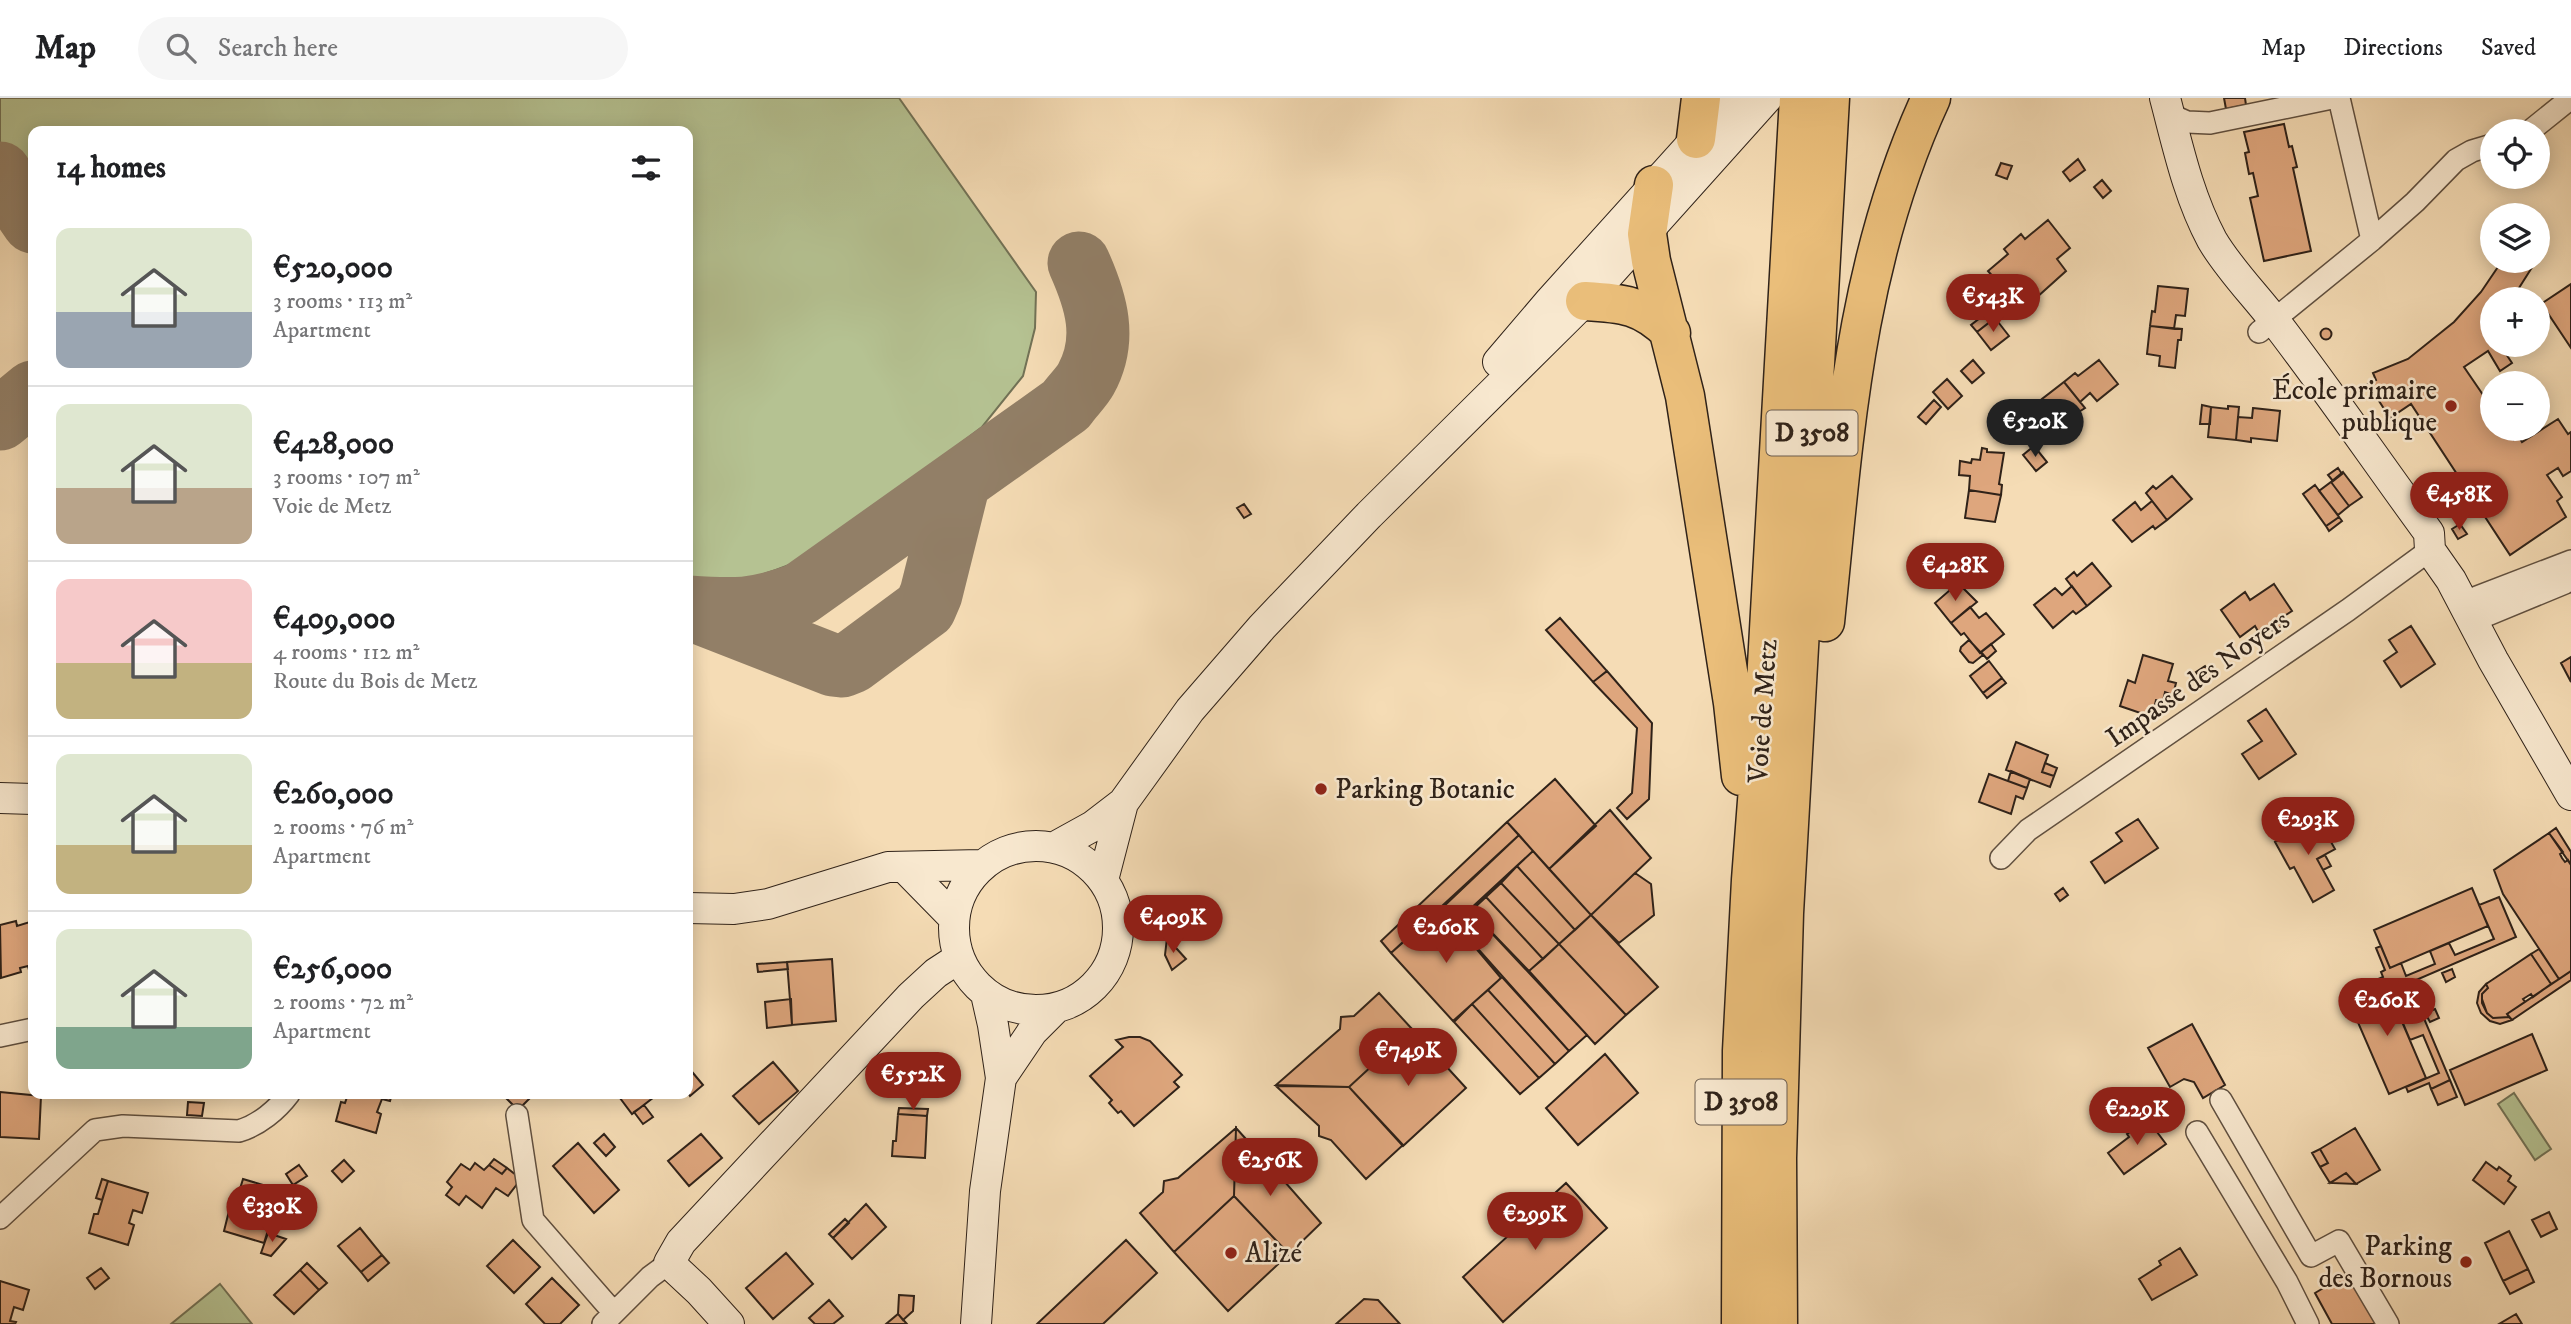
<!DOCTYPE html>
<html lang="en">
<head>
<meta charset="utf-8">
<style>
  body { margin:0; font-family:"IM FELL DW Pica",serif; background:#f6f6f6; color:#202124; height:100vh; display:flex; flex-direction:column; font-size:26px; white-space:nowrap }
  * { box-sizing:border-box; margin:0 }
  p { font-size:23px; color:#757577 }
  .icon { flex:none; width:38px; height:38px; fill:none; stroke:currentColor; stroke-width:2; stroke-linecap:round; stroke-linejoin:round }
  .map { position:relative; flex:1; overflow:hidden }
  .details { position:absolute; left:28px; top:28px; width:665px; height:973px; display:flex; flex-direction:column; background:#fff; border-radius:14px; box-shadow:0 4px 18px #0003 }
  .details>* { flex:none }
  .buttons { position:absolute; left:2480px; top:21px; display:grid; gap:14px }
  .buttons a { display:grid; place-items:center; width:70px; height:70px; border-radius:50%; background:#fff; box-shadow:0 4px 18px #0003; font-size:35px }
  .price { position:absolute; translate:-50% -60px; padding:0 16px; border-radius:24px; background:#8f2418; color:#fff; font-size:23px; line-height:46px; filter:drop-shadow(0 2px 4px #0008) }
  .price::after { content:''; position:absolute; left:50%; top:42px; width:21px; height:16px; margin-left:-10px; background:inherit; clip-path:polygon(0 0,100% 0,50% 100%) }
  .price.on { background:#222; color:#fff }
  ul { padding:0; list-style:none }
  li { display:flex; align-items:center; gap:21px; height:175px; padding:0 28px }
  li+li { border-top:2px solid #e0e0e0 }
  li span { display:grid; place-items:center; flex:none; width:196px; height:140px; border-radius:14px; color:#555 }
  li>.icon { margin-inline-start:auto }
  span .icon { width:84px; height:84px; fill:#fffc; stroke-width:1 }
  li b { font-size:30px }
  h2 { display:flex; justify-content:space-between; align-items:center; height:84px; padding:0 28px; font-size:30px }
  header { display:flex; align-items:center; gap:42px; box-sizing:border-box; height:98px; padding:0 35px; background:#fff; border-bottom:2px solid #e0e0e0 }
  header strong { font-size:33px }
  nav { display:flex; gap:38px; margin-inline-start:auto; font-size:24px }
  .search { width:490px; height:63px; background:#f6f6f6; display:flex; align-items:center; gap:18px; box-sizing:border-box; padding:0 24px; border-radius:38px; color:#757577; font-size:26px }
  .map>svg:first-child { display:block }
</style>
</head>
<body>
<header>
<strong>Map</strong>
<div class="search"><svg class="icon" aria-label="search" viewBox="0 0 24 24"><circle cx="10" cy="10" r="6"/><path d="M15 15l6 6"/></svg>Search here</div>
<nav><a>Map</a><a>Directions</a><a>Saved</a></nav>
</header>
<div class="map">
<svg width="2571" height="1226" viewBox="0 0 2571 1226">
  <rect width="100%" height="100%" fill="#f5dcb5"/>
  <filter id="stains"><feTurbulence type="fractalNoise" baseFrequency=".00286" numOctaves="4"/><feColorMatrix values="0 0 0 0 .2 0 0 0 0 .09 0 0 0 0 .02 0 0 0 .5 -.17"/></filter>
  <radialGradient id="worn" r=".72"><stop offset=".6" stop-color="#630" stop-opacity="0"/><stop offset="1" stop-color="#630" stop-opacity=".3"/></radialGradient>
  <!-- green -->
  <path fill="#b5c292" stroke="#727256" stroke-width="2" d="M0,0H899L1036,194L1035,230L1023,278L982,329L819,453C777,475 735,488 688,485V33H33V92L0,46Z
    M2514,995L2551,1051L2535,1062L2498,1006Z
    M220,1186L252,1226H171Z"/>
  <!-- water -->
  <path fill="#9cbcad" stroke="#707e72" stroke-width="2" d="M912,957L929,958L928,990H911Z"/>
  <g fill="none" stroke-linecap="round" stroke-linejoin="round">
    <!-- taxiway -->
    <path stroke="#927f67" stroke-width="63" d="M0,75L33,124
      M0,321L33,294
      M688,509C734,512 755,513 800,496L1066,307C1072,298 1081,290 1086,281C1108,241 1096,203 1079,165
      M705,517L833,567L842,568L852,564L925,510L931,496L959,384"/>
  </g>
  <!-- building -->
  <path fill="#dea67d" stroke="#2f2219" stroke-width="2" d="M2224,0H2245L2246,7L2226,11Z
    M2284,26L2289,49L2292,48L2297,69L2293,70L2311,153L2264,163L2250,100L2258,98L2253,75L2249,76L2245,55L2249,54L2244,34Z
    M2078,61L2085,72L2070,83L2063,74Z
    M2001,65L2012,68L2007,81L1996,77Z
    M2102,82L2111,93L2103,100L2094,89Z
    M2048,122L2070,150L2057,161L2066,173L2036,200L2023,183L2008,196L1988,173L2008,156L2004,151L2021,136L2025,141Z
    M2502,163H2536L2512,201H2492V247H2500L2502,254L2504,253L2512,265L2500,273L2488,253L2464,269L2492,310V331H2506L2514,342L2519,339L2522,344L2558,321L2568,336L2571,334V373L2563,378L2558,370L2547,377L2562,399L2557,403L2566,419L2510,457L2411,306L2390,320L2368,286L2376,282L2373,275L2408,261L2454,224L2481,194Z
    M2571,186V250L2547,214L2538,221V208Z
    M2158,188L2188,191L2185,218L2176,217L2174,231L2150,228L2152,213L2155,214Z
    M1989,213L1995,220L1977,234L1971,227Z
    M1995,220L2009,238L1991,252L1977,234Z
    M2150,228L2182,231L2181,242H2178L2175,270L2159,268L2160,258L2147,256Z
    M2320.5 236a5.5 5.5 0 1 1 11 0a5.5 5.5 0 1 1-11 0Z
    M1973,262L1984,275L1972,285L1961,273Z
    M2099,262L2118,286L2097,303L2090,295L2080,304L2064,284L2075,275L2078,278Z
    M1947,281L1962,298L1948,311L1933,294Z
    M2064,284L2085,310L2061,325L2042,301Z
    M1934,302L1941,309L1926,326L1918,319Z
    M2202,307L2211,309L2210,326H2200Z
    M2228,308L2239,309L2236,342L2208,339L2211,309L2228,311Z
    M2253,310L2280,313L2277,343L2251,340V344L2236,342L2238,319L2252,320Z
    M2034,348L2047,364L2036,373L2023,357Z
    M1982,350L1987,351V354L2004,355L1999,386L2002,387L2001,397L1969,392L1970,378L1959,377L1960,363L1971,365L1972,361L1980,362Z
    M2338,370L2342,376L2333,383L2328,377Z
    M2343,374L2362,399L2349,408L2331,384Z
    M2172,378L2192,401L2167,422L2146,395L2153,388L2156,391Z
    M2331,384L2349,408L2338,417L2319,393Z
    M2315,387L2339,419L2326,428L2303,396Z
    M1969,392L2001,397L1995,424L1965,420Z
    M2152,403L2167,422L2155,431L2153,428L2132,444L2113,422L2135,404L2141,412Z
    M1244,406L1251,416L1244,420L1237,410Z
    M2339,419L2342,423L2329,433L2326,428Z
    M2460,426L2467,436L2458,441L2452,431Z
    M2092,465L2111,488L2087,508L2066,481L2074,474L2077,478Z
    M1958,485L1977,504L1951,525L1935,505Z
    M2274,486L2292,513L2278,522L2282,528L2273,534L2269,529L2259,535L2255,528L2240,539L2221,512L2245,494L2250,502Z
    M2072,488L2087,508L2076,516L2073,513L2053,530L2034,507L2055,490L2062,497Z
    M1970,509L1979,520L1986,515L2004,536L1980,555L1964,535L1961,537L1951,525Z
    M1560,520L1607,573L1593,584L1546,532Z
    M2411,528L2435,566L2401,589L2384,563L2397,554L2389,542Z
    M1969,542L1983,557L1973,565L1969,564L1960,553L1961,549Z
    M1991,546L1996,553L1987,561L1981,554Z
    M2143,557L2173,566L2168,583L2176,585L2173,597L2165,594L2163,603L2156,602L2152,619L2120,608L2128,582L2135,585Z
    M2571,559V584L2561,565Z
    M1989,563L2002,580L1983,595L1970,578Z
    M2205,568L2214,580L2204,586L2196,574Z
    M1607,573L1652,625L1649,701L1627,721L1617,710L1632,695L1637,630L1593,584Z
    M2002,580L2006,585L1987,600L1983,595Z
    M2266,611L2296,656L2259,681L2242,656L2262,643L2248,623Z
    M2016,644L2048,657L2042,674L2054,678L2050,689L2006,672Z
    M2045,665L2057,670L2054,678L2042,674Z
    M2011,673L2030,681L2027,690L2008,683Z
    M1989,676L2027,690L2023,701L2016,698L2011,716L1979,704Z
    M1555,681L1596,728L1549,771L1507,724Z
    M1610,712L1651,760L1591,817L1549,771Z
    M2138,721L2158,750L2105,785L2091,764L2122,743L2116,735Z
    M2318,721L2335,751L2317,761L2334,792L2313,804L2294,769L2290,771L2275,744Z
    M1507,724L1519,737L1391,855L1381,843Z
    M2556,730L2571,754V767L2549,735Z
    M2549,735L2563,754L2560,756L2562,760L2565,764L2568,762L2571,767V873L2559,881L2503,796L2494,772Z
    M1519,737L1533,753L1455,825L1442,810Z
    M1533,753L1591,817L1575,832L1517,768Z
    M2325,757L2331,768L2323,772L2317,761Z
    M1517,768L1575,832L1559,846L1501,785Z
    M1635,775L1651,786L1654,817L1619,845L1591,817Z
    M1501,785L1559,846L1543,861L1486,799Z
    M2063,790L2068,797L2060,803L2055,796Z
    M2472,790L2488,828L2390,870L2374,832Z
    M1486,799L1543,861L1529,873L1471,813Z
    M2499,799L2516,839L2409,885L2450,982L2431,991L2429,985L2408,994L2406,989L2439,975L2423,937L2410,942L2402,923L2414,917L2402,888L2389,893L2385,884L2364,892L2362,888L2383,879L2381,874L2385,872L2376,850L2381,848L2390,870L2401,865L2406,878L2435,866L2430,853L2449,845L2455,857L2494,841L2479,807Z
    M1442,810L1501,880L1453,923L1391,855Z
    M1471,813L1587,937L1569,953L1455,825Z
    M1591,817L1658,889L1626,917L1559,846Z
    M16,823L17,828L33,823V871L29,872L28,868L20,870L21,874L1,880L0,827Z
    M1167,840L1186,861L1172,872L1165,857Z
    M1559,846L1626,917L1595,946L1529,873Z
    M2539,851L2559,881L2551,886L2531,856Z
    M2531,856L2551,886L2533,899L2531,896L2523,901L2525,904L2507,916L2509,919L2493,920L2487,915L2482,905V896L2488,890L2486,886Z
    M832,861L836,923L792,927L787,864Z
    M787,864L788,871L758,874L757,866Z
    M2452,871L2455,879L2446,884L2442,875Z
    M2571,873V882L2512,922L2507,916Z
    M1502,879L1569,953L1555,966L1488,892Z
    M2385,884L2426,980L2389,996L2347,899Z
    M2486,886L2488,890L2482,896V901L2487,915L2493,920L2509,919L2512,922L2500,926L2490,923L2481,915L2477,905L2479,894Z
    M1488,892L1555,966L1539,980L1472,906Z
    M1379,895L1412,931L1349,989L1276,987L1340,931L1341,919L1354,918Z
    M791,901L792,927L767,930L765,904Z
    M1472,906L1539,980L1520,996L1454,924Z
    M2435,911L2439,920L2430,924L2425,915Z
    M2192,926L2225,987L2203,1000L2194,984L2184,981L2170,989L2148,950Z
    M1412,931L1466,990L1403,1048L1349,989Z
    M2532,936L2547,972L2465,1007L2450,972Z
    M1129,939H1140L1150,943L1182,977L1174,984L1179,989L1134,1028L1121,1013L1118,1015L1109,1005L1112,1002L1090,978L1123,949L1116,942Z
    M1605,956L1638,995L1578,1047L1546,1010Z
    M773,964L798,993L759,1026L733,998Z
    M688,969L703,987L690,998L688,995Z
    M2450,982L2457,999L2438,1007L2431,991Z
    M1276,988L1349,989L1403,1047L1366,1081L1331,1042L1319,1038V1028Z
    M0,994L41,998L39,1041L0,1039Z
    M348,996H392L390,1003L382,1001L377,1014L381,1016L376,1035L336,1023L341,1004L345,1005Z
    M502,996H534L518,1012Z
    M626,996H658L632,1016L620,1000Z
    M188,1004L204,1005L202,1018L187,1017Z
    M644,1007L653,1019L643,1026L634,1014Z
    M899,1010L928,1011L927,1018L898,1016Z
    M898,1016L927,1018L925,1060L892,1058L893,1043H896Z
    M2148,1022L2166,1046L2124,1076L2108,1055L2129,1039L2127,1036Z
    M1236,1030L1275,1073L1286,1074L1284,1083L1321,1125L1289,1156L1234,1098Z
    M1236,1030L1234,1098L1174,1154L1140,1115L1163,1094L1164,1083L1178,1080Z
    M2355,1030L2380,1072L2356,1086L2346,1075L2330,1085L2320,1069L2328,1065L2320,1051Z
    M604,1036L615,1049L606,1058L594,1045Z
    M701,1036L722,1060L689,1088L668,1063Z
    M578,1045L619,1092L594,1115L553,1068Z
    M2320,1051L2328,1065L2320,1069L2312,1055Z
    M494,1061L507,1070L502,1076L489,1067Z
    M344,1062L354,1073L342,1084L332,1073Z
    M2486,1064L2497,1072L2499,1069L2511,1078L2508,1083L2516,1089L2504,1106L2473,1082Z
    M475,1065L484,1072L489,1067L502,1076L507,1070L521,1081L508,1098L496,1090L482,1110L466,1098L459,1107L446,1097L452,1089L447,1084L461,1066L470,1072Z
    M299,1067L307,1078L293,1087L286,1076Z
    M2346,1075L2356,1086L2330,1085Z
    M102,1081L108,1083L102,1102L96,1100Z
    M243,1081L283,1093L277,1113L269,1110L265,1124L270,1126L264,1145L224,1133L229,1113L233,1114Z
    M108,1083L148,1095L142,1115L133,1112L129,1125L134,1127L128,1147L89,1135L94,1116H98Z
    M1566,1085L1607,1130L1503,1224L1463,1179Z
    M1234,1098L1289,1156L1228,1213L1174,1154Z
    M866,1106L886,1129L852,1161L833,1140Z
    M2549,1114L2557,1131L2541,1139L2532,1122Z
    M845,1121L849,1125L833,1140L829,1136Z
    M360,1130L382,1157L361,1174L338,1148Z
    M2509,1133L2528,1171L2503,1183L2485,1145Z
    M268,1135L286,1141L271,1158L261,1155Z
    M513,1142L540,1169L514,1195L487,1168Z
    M1126,1142L1157,1175L1103,1226H1037Z
    M2180,1150L2197,1177L2152,1202L2139,1181L2161,1167L2159,1163Z
    M786,1155L813,1186L773,1221L746,1190Z
    M382,1157L389,1165L368,1183L361,1174Z
    M307,1165L327,1185L319,1192L300,1172Z
    M101,1170L109,1180L95,1191L87,1180Z
    M2528,1171L2534,1184L2510,1196L2503,1183Z
    M300,1172L319,1192L294,1216L274,1197Z
    M2349,1175L2378,1226H2332L2315,1195Z
    M552,1180L579,1207L560,1226H545L526,1206Z
    M0,1183L29,1192L23,1212L14,1209L10,1223L16,1224L15,1226H0Z
    M899,1197L914,1198L913,1213L903,1222L898,1216Z
    M1364,1201L1378,1202L1400,1226H1336Z
    M829,1202L843,1218L833,1226H815L809,1220Z
    M898,1216L907,1226H886Z
    M2516,1216L2522,1226H2499Z"/>
  <g fill="none" stroke-linecap="round" stroke-linejoin="round">
    <!-- street casing -->
    <g stroke="#605040" stroke-width="24">
      <path id="street" d="M2339,0L2372,142
        M2169,16L2187,24L2210,25L2332,0
        M2530,33L2571,0
        M2259,234L2372,142L2415,104L2456,62L2472,53L2492,47
        M2464,504L2571,463
        M2473,523L2565,485L2571,480
        M2001,760L2028,732L2348,512L2430,452
        M0,938L33,931
        M2221,1002L2311,1158L2339,1143L2388,1226
        M517,1017L533,1122L614,1215
        M2197,1034L2287,1184L2308,1226
        M0,1120L95,1032L123,1028L239,1033C259,1027 277,1012 289,996
        M603,1226L650,1179L669,1165"/>
    </g>
    <!-- secondary casing -->
    <g stroke="#2f2219" stroke-width="32">
      <path id="secondary" d="M2165,0C2178,49 2188,97 2212,142C2229,171 2254,196 2274,222C2328,292 2377,364 2429,435L2430,452L2451,482L2493,562L2571,697
        M1498,264L1550,203L1733,0
        M0,700L33,701
        M954 830a82 82 0 1 1 164 0a82 82 0 1 1-164 0Z
        M1055,749L1093,728L1123,705L1190,612L1262,529L1369,417L1585,203L1767,0
        M904,769L953,819
        M1103,782L1123,705
        M688,810L734,811L768,806L888,769L981,767
        M1001,980L1032,934L1056,910
        M729,1226L699,1193L669,1165L681,1144L911,898L936,875L959,860
        M976,1226L985,1093L1001,980L993,927L986,896"/>
    </g>
    <!-- highway casing -->
    <g stroke="#2f2219" stroke-width="41">
      <path id="highway" d="M1696,41L1701,0
        M1654,87L1647,136L1651,163L1685,298L1733,605L1741,678
        M1585,203C1623,205 1643,207 1671,235
        M1825,524C1844,342 1853,169 1931,0
        M1741,1226L1742,953L1751,782L1766,585L1799,0
        M1778,1226L1777,1060L1784,815L1830,0"/>
    </g>
    <!-- street -->
    <use href="#street" stroke="#f8e8cf" stroke-width="21"/>
    <!-- secondary -->
    <use href="#secondary" stroke="#f8e8cf" stroke-width="30"/>
    <!-- highway -->
    <use href="#highway" stroke="#eabe7a" stroke-width="38"/>
  </g>
  <!-- markers -->
  <g fill="#8f2418" stroke="#f8e8cf" stroke-width="2.5">
    <circle cx="2451" cy="308" r="7"/>
    <circle cx="1321" cy="691" r="7"/>
    <circle cx="1231" cy="1155" r="7"/>
    <circle cx="2466" cy="1164" r="7"/>
  </g>
  <g text-anchor="middle" dominant-baseline="central" stroke-width="5" stroke-linejoin="round" paint-order="stroke">
    <!-- shield labels -->
    <g fill="#f8e8cf" stroke="#6b5d50" stroke-width="2">
      <rect x="1766.5" y="312.5" width="91" height="45" rx="5"/>
      <rect x="1695.5" y="981.5" width="91" height="45" rx="5"/>
    </g>
    <g font-size="26" font-weight="bold" fill="#2f2219">
      <text x="1812" y="335">D 3508</text>
      <text x="1741" y="1004">D 3508</text>
    </g>
    <!-- poi labels -->
    <g font-size="28" fill="#2f2219" stroke="#f8e8cf" text-anchor="end">
      <text x="2437" y="292">École primaire<tspan x="2437" dy="32">publique</tspan></text>
      <text x="1335" y="691" text-anchor="start">Parking Botanic</text>
      <text x="2452" y="1148">Parking<tspan x="2452" dy="32">des Bornous</tspan></text>
      <text x="1245" y="1155" text-anchor="start">Alizé</text>
    </g>
    <!-- street labels -->
    <g font-size="28" fill="#2f2219" stroke="#f8e8cf">
      <text transform="translate(2198 581) rotate(-35)">Impasse des Noyers</text>
      <text transform="translate(1763 613) rotate(-86)">Voie de Metz</text>
    </g>
  </g>
  <rect width="100%" height="100%" filter="url(#stains)"/>
  <rect width="100%" height="100%" fill="url(#worn)"/>
</svg>
<div class="buttons">
<a><svg class="icon" aria-label="locate" viewBox="0 0 24 24"><circle cx="12" cy="12" r="6"/><path d="M12 2v4M12 18v4M2 12h4M18 12h4"/></svg></a>
<a><svg class="icon" aria-label="layers" viewBox="0 0 24 24"><path d="M12 4l9 5-9 5-9-5zM3 14l9 5 9-5"/></svg></a>
<a>+</a>
<a>−</a>
</div>
<b class="price" style="left:1993px;top:236px">€543K</b>
<b class="price on" style="left:2035px;top:361px">€520K</b>
<b class="price" style="left:2459px;top:434px">€458K</b>
<b class="price" style="left:1955px;top:505px">€428K</b>
<b class="price" style="left:2308px;top:759px">€293K</b>
<b class="price" style="left:1173px;top:857px">€409K</b>
<b class="price" style="left:1446px;top:867px">€260K</b>
<b class="price" style="left:2387px;top:940px">€260K</b>
<b class="price" style="left:1408px;top:990px">€749K</b>
<b class="price" style="left:913px;top:1014px">€552K</b>
<b class="price" style="left:2137px;top:1049px">€229K</b>
<b class="price" style="left:1270px;top:1100px">€256K</b>
<b class="price" style="left:272px;top:1146px">€330K</b>
<b class="price" style="left:1535px;top:1154px">€299K</b>
<section class="details">
<h2>14 homes<svg class="icon" aria-label="filters" viewBox="0 0 24 24"><path d="M4 7h16M4 17h16"/><circle cx="9" cy="7" r="2"/><circle cx="15" cy="17" r="2"/></svg></h2>
<ul>
<li><span style="background:linear-gradient(#dfe7d0 60%,#9aa5b1 0)"><svg class="icon" aria-label="home" viewBox="0 0 24 24"><path d="M3 11l9-7 9 7M6 9v11h12V9"/></svg></span><div><b>€520,000</b><p>3 rooms · 113 m²</p><p>Apartment</p></div></li>
<li><span style="background:linear-gradient(#dfe7d0 60%,#b9a48a 0)"><svg class="icon" aria-label="home" viewBox="0 0 24 24"><path d="M3 11l9-7 9 7M6 9v11h12V9"/></svg></span><div><b>€428,000</b><p>3 rooms · 107 m²</p><p>Voie de Metz</p></div></li>
<li><span style="background:linear-gradient(#f6c9c9 60%,#c2b280 0)"><svg class="icon" aria-label="home" viewBox="0 0 24 24"><path d="M3 11l9-7 9 7M6 9v11h12V9"/></svg></span><div><b>€409,000</b><p>4 rooms · 112 m²</p><p>Route du Bois de Metz</p></div></li>
<li><span style="background:linear-gradient(#dfe7d0 65%,#c2b280 0)"><svg class="icon" aria-label="home" viewBox="0 0 24 24"><path d="M3 11l9-7 9 7M6 9v11h12V9"/></svg></span><div><b>€260,000</b><p>2 rooms · 76 m²</p><p>Apartment</p></div></li>
<li><span style="background:linear-gradient(#dfe7d0 70%,#7fa58c 0)"><svg class="icon" aria-label="home" viewBox="0 0 24 24"><path d="M3 11l9-7 9 7M6 9v11h12V9"/></svg></span><div><b>€256,000</b><p>2 rooms · 72 m²</p><p>Apartment</p></div></li>
</ul>
</section>
</div>
</body>
</html>
